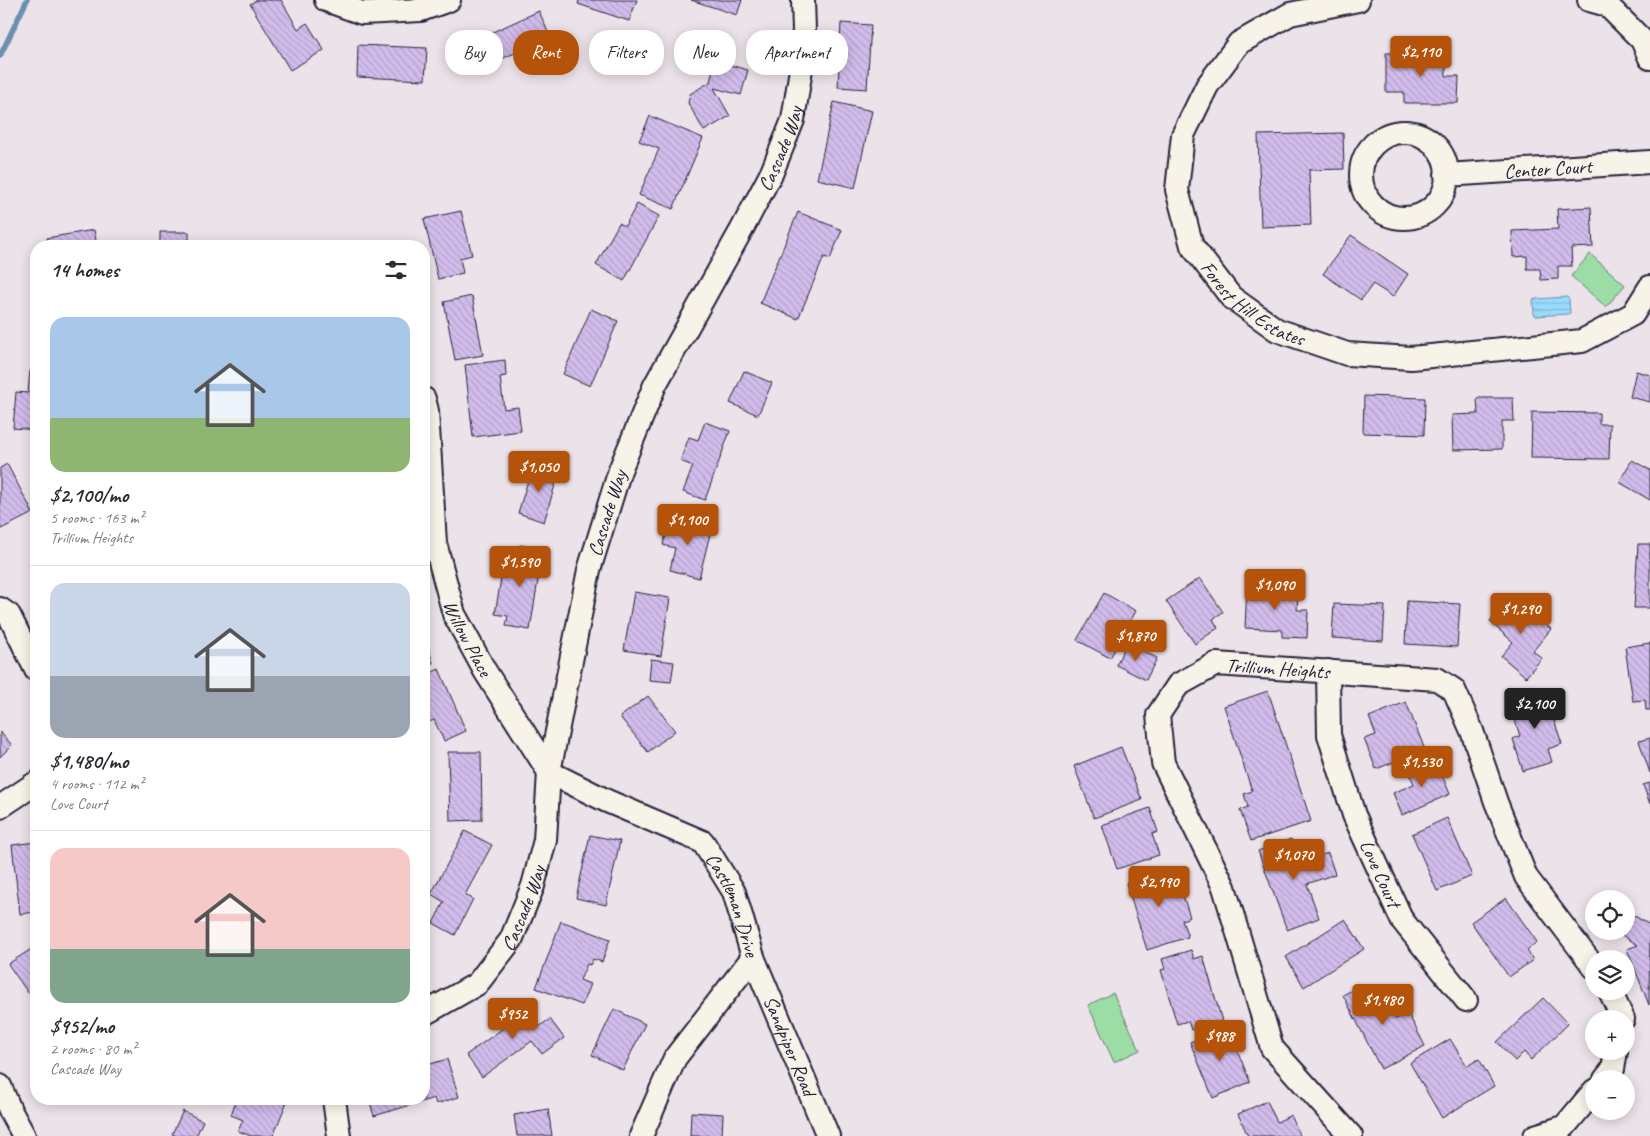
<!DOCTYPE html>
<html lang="en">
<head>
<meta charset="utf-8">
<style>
  body { margin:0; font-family:Caveat,sans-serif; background:#f2f2f3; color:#2b2b33; height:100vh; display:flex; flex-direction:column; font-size:19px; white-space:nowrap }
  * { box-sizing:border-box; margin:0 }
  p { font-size:16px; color:#7c7c81 }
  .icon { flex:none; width:28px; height:28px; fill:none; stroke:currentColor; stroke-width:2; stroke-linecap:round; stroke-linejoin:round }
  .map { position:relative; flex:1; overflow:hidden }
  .side { position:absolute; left:30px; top:240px; width:400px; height:865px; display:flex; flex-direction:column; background:#fff; border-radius:20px; box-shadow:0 2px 12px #0003 }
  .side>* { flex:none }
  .top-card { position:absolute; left:445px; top:30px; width:475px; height:45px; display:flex; gap:10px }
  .controls { position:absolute; left:1585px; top:890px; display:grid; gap:10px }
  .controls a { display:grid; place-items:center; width:50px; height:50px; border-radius:50%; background:#fff; box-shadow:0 2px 12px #0003; font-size:25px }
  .price { position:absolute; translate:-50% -42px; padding:0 11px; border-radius:5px; background:#b45309; color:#fff; font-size:16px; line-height:32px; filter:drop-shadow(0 1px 2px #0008) }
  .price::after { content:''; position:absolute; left:50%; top:30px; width:15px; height:11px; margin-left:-8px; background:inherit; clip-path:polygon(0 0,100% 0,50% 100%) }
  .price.on { background:#222; color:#fff }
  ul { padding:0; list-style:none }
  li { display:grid; align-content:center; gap:10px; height:265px; padding:0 20px }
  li+li { border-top:1px solid #e1e1e2 }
  li span { display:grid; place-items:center; height:155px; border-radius:15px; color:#555 }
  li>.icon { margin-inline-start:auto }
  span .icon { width:90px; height:90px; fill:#fffc; stroke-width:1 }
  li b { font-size:21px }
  h2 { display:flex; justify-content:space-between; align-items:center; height:60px; padding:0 20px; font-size:21px }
  .tag { padding:0 18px; border-radius:20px; background:#fff; box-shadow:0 2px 12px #0003; font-size:18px; line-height:45px }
  .tag.on { background:#b45309; color:#fff }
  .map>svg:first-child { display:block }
</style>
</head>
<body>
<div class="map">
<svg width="1650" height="1136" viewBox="0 0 1650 1136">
  <defs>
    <pattern id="water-rules" width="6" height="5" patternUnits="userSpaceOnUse" patternTransform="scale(1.25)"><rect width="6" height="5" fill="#99dbfb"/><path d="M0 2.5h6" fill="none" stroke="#84bcd8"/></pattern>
    <pattern id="building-back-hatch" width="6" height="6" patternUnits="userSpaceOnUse" patternTransform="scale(1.25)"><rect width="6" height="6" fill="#d2bceb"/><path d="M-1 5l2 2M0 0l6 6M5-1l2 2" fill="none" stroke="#b4a1ca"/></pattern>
  </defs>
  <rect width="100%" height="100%" fill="#ece2e9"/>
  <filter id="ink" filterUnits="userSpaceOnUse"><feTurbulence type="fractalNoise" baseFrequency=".02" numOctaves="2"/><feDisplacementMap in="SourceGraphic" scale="10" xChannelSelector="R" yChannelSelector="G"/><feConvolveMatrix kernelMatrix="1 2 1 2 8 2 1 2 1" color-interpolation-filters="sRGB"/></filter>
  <g filter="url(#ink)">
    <!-- pitch -->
    <path fill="#9cdca5" stroke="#5f7f70" d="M1590,254L1625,285L1606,307L1571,276Z
      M1113,993L1140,1050L1114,1062L1088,1005Z"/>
    <!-- water -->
    <path fill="url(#water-rules)" stroke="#6991ae" d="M1567,297L1569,299L1570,313L1568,314L1536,316L1534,314L1533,300L1535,299Z"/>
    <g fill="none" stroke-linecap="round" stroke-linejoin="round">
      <!-- stream -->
      <path stroke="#6991ae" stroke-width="5.5" d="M0,56L27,0"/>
    </g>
    <!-- building -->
    <path fill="url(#building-back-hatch)" stroke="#22223b" d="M257,0H281L298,29L307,23L324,50L290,70L250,4Z
      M579,0H637L629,21L578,4Z
      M691,0H742L737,15Z
      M539,11L550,37L495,62L484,36Z
      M841,23L871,25L867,89L838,87Z
      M358,45L427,48L425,80L357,77Z
      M1386,53H1446V76H1459L1458,103H1404V92H1386Z
      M715,61L748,70L741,95L714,88L730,116L704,131L688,103L690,94L710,82Z
      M834,102L872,111L855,188L817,179Z
      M650,116L703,138L673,209L639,195L659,149L639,141Z
      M1343,133L1344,169L1309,170L1311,225L1261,227L1258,135Z
      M637,204L659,216L624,281L596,265L619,223L625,226Z
      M1591,207L1593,247L1571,248L1572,266H1558V279L1541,280L1540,269H1527V256L1513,257L1512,231L1558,229L1557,209Z
      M461,211L472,255L460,258L463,273L438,279L424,219Z
      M798,212L842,230L830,259L824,257L798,319L760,303Z
      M94,230L97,246H49L47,238Z
      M160,232H189V246H160Z
      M1351,235L1408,274L1393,297L1373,284L1361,300L1323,274Z
      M472,296L483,355L455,360L444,302Z
      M591,309L618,321L590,386L563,374Z
      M505,360L506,376L500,377L504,409L518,407L521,431L473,437L465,365Z
      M30,371L36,372V430L13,428L16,392L28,393Z
      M744,371L772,383L758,415L730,403Z
      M1636,371L1650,375V402L1630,397Z
      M1364,396L1425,398L1424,435L1363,433Z
      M1477,398H1513L1514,421H1502V449L1453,450L1452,415L1478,414Z
      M1532,412L1599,413V424H1610L1609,459L1531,458Z
      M705,422L730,431L705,500L683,492L693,466L680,461L689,437L698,440Z
      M1632,460L1650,470V500L1619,482Z
      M7,464L33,513L1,529L0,527V468Z
      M533,464L559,472L544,522L518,513Z
      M682,519L712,526L699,578L670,570L675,548L663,545L669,524L680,527Z
      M1638,544H1650V608H1634Z
      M520,545L543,549L530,630L506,626L508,616L495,614L504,561L517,563Z
      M1200,578L1223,612L1213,619L1218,628L1195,644L1166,601Z
      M1247,585L1286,587L1285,593L1298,594L1297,610H1308L1307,638L1282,637V630L1245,628Z
      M634,592L670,598L661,656L624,650Z
      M1104,593L1136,611L1110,658L1077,640Z
      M1512,596L1551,629L1533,651L1542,658L1526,677L1501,656L1513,642L1490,622Z
      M1407,601L1460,604L1457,647L1405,644Z
      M1334,604L1385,606L1383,641L1332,638Z
      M424,633L433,663L424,666Z
      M1127,643L1157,658L1146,680L1116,665Z
      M1650,643V710H1646L1645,700L1633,701L1625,647Z
      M651,659L674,662L671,682L649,680Z
      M439,669L466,731L444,741L434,720L424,724V676Z
      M1544,690L1562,744L1548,749L1552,762L1523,771L1513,739L1520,736L1509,702Z
      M1268,691L1311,821L1251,841L1240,810L1248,807L1244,794L1252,791L1224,706Z
      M648,696L675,731L648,752L620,717Z
      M1406,702L1425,750L1376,769L1364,739L1376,735L1369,717Z
      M0,732L12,745L0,757Z
      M1650,738V773L1639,741Z
      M1121,747L1142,800L1094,818L1074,766Z
      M448,752H481L482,820L450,821Z
      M1435,759L1450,794L1402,815L1393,793L1414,784L1408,770Z
      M1650,783V804L1643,785Z
      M1150,808L1158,832L1152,834L1159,855L1117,869L1102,825Z
      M1447,818L1472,876L1437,891L1412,834Z
      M465,831L492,845L465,895L473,899L455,935L433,923L444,902L431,894Z
      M590,835L620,841L606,905L576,898Z
      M1291,839L1299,863L1328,853L1335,874L1307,884L1319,918L1287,930L1258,851Z
      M36,842V912L20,914L12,845Z
      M1174,868L1190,917L1182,920L1188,937L1147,950L1126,883Z
      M1506,898L1537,942L1527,950L1533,960L1509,977L1471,922Z
      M1626,911L1650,925L1649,1005L1627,949L1638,945L1615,931H1626Z
      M1345,919L1364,949L1304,987L1286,957Z
      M561,921L610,939L602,962L593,959L590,965L587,964L580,980L590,984L582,1005L536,988Z
      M36,946V988L28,993L8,964Z
      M1191,950L1194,959L1203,956L1222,1021L1191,1030L1188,1021L1177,1024L1161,970L1165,969L1162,959Z
      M1363,984L1367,992L1379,986L1396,1019L1408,1013L1425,1046L1381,1069L1343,995Z
      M1543,998L1568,1024L1531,1060L1524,1052L1515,1061L1497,1042Z
      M518,1001L537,1028L550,1019L564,1038L542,1054L532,1041L482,1077L466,1055L509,1024L501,1013Z
      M614,1009L645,1024L623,1070L592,1055Z
      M1228,1027L1250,1082L1213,1098L1190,1042Z
      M1450,1039L1467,1066L1479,1059L1494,1086L1442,1118L1410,1063Z
      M447,1059L459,1097L436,1104L434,1098L374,1116L369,1099H424V1066Z
      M224,1099H288L273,1136H251L238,1131L243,1120L231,1115L235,1103Z
      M1267,1101L1277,1122L1291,1115L1300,1136H1248L1238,1114Z
      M548,1109L552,1136H517L514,1115Z
      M183,1111L203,1121L196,1136H176L172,1134Z
      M691,1112L723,1114L722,1136H690Z"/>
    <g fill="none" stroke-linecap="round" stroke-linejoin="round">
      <!-- minor casing -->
      <g stroke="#22223b" stroke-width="26">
        <g id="minor">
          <path d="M326,0L362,13L421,10L449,0"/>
          <path id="s1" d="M1358,0L1290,14L1239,43L1207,86L1183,135L1177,190L1192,246L1231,297L1277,330L1347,354L1411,358L1582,341L1633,314L1650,287"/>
          <path d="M1589,0L1607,5L1642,40L1650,58"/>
          <circle cx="1404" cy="175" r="43"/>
          <path id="s2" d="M1446,175L1650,162"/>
          <path id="s3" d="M424,399L427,411L435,543L454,614L485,671L549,772L607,801L703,842L734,892L753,957L675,1058L641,1136"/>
          <path d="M0,609L9,615L36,670"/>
          <path id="s4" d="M1328,671L1329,735L1354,815L1402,920L1466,1000"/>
          <path d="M0,807L36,783"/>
          <path id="s5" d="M753,957L828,1136"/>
          <path d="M1610,991L1623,1019"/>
          <path id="s6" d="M424,1014L477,984L511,940L533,886L545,840L549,772L589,570L620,470L655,385L742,229L772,172L793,120L801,69L804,30L803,0"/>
          <path d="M1605,1079L1613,1069L1616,1051"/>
          <path d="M0,1086L10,1110L24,1136"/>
          <path d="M334,1099L339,1136"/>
          <path id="s7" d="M1351,1136L1272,1048L1224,887L1163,763L1158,715L1178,685L1216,664L1437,679L1454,690L1472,731L1496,802L1526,877L1594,967"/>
          <path d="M1535,1136L1564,1127L1594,1091"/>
        </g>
      </g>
      <!-- minor -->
      <use href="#minor" stroke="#f7f3e8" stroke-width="22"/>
    </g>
  </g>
  <g text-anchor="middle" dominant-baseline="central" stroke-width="4.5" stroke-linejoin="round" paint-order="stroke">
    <!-- street labels -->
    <g font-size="20" fill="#22223b" stroke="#f7f3e8">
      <text stroke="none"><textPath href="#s6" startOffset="961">Cascade Way</textPath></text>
      <text stroke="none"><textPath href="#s2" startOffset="102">Center Court</textPath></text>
      <text stroke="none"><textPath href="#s1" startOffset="435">Forest Hill Estates</textPath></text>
      <text stroke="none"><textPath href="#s6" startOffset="556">Cascade Way</textPath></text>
      <text stroke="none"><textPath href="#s3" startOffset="246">Willow Place</textPath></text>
      <text stroke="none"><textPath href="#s7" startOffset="614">Trillium Heights</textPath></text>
      <text stroke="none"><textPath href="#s4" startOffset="212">Love Court</textPath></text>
      <text stroke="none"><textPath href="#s3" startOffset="642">Castleman Drive</textPath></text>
      <text stroke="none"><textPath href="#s6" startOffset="151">Cascade Way</textPath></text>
      <text stroke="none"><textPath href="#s5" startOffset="96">Sandpiper Road</textPath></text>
    </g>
  </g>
</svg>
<div class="controls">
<a><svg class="icon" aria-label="locate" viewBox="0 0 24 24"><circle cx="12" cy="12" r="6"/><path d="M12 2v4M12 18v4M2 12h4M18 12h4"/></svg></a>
<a><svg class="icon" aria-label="layers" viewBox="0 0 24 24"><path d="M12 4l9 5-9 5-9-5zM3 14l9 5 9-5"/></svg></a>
<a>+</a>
<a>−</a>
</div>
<b class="price" style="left:1421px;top:78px">$2,110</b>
<b class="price" style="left:539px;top:493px">$1,050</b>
<b class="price" style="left:688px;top:546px">$1,100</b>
<b class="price" style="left:520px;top:588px">$1,590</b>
<b class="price" style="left:1275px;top:611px">$1,090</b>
<b class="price" style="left:1521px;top:635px">$1,290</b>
<b class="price" style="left:1136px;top:662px">$1,870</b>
<b class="price on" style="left:1535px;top:730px">$2,100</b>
<b class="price" style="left:1422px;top:788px">$1,530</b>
<b class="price" style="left:1294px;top:881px">$1,070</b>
<b class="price" style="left:1159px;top:908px">$2,190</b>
<b class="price" style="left:1383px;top:1026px">$1,480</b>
<b class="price" style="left:513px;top:1040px">$952</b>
<b class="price" style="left:1220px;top:1062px">$988</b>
<div class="top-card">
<a class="tag">Buy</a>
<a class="tag on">Rent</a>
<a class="tag">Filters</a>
<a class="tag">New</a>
<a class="tag">Apartment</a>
</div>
<section class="side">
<h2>14 homes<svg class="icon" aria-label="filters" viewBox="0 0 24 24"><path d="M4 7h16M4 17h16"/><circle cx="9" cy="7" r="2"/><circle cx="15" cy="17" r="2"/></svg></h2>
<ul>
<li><span style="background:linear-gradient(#a9c7e8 65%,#8fb573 0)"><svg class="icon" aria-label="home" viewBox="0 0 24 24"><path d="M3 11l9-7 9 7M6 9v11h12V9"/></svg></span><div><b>$2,100/mo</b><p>5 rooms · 163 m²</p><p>Trillium Heights</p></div></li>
<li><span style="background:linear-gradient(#c9d6e8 60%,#9aa5b1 0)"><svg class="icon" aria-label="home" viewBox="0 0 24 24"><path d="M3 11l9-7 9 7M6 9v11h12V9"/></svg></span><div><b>$1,480/mo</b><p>4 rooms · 112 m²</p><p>Love Court</p></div></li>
<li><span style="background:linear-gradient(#f6c9c9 65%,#7fa58c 0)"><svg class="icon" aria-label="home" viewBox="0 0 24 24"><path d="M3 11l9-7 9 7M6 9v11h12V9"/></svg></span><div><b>$952/mo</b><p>2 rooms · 80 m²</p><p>Cascade Way</p></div></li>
</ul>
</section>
</div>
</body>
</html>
